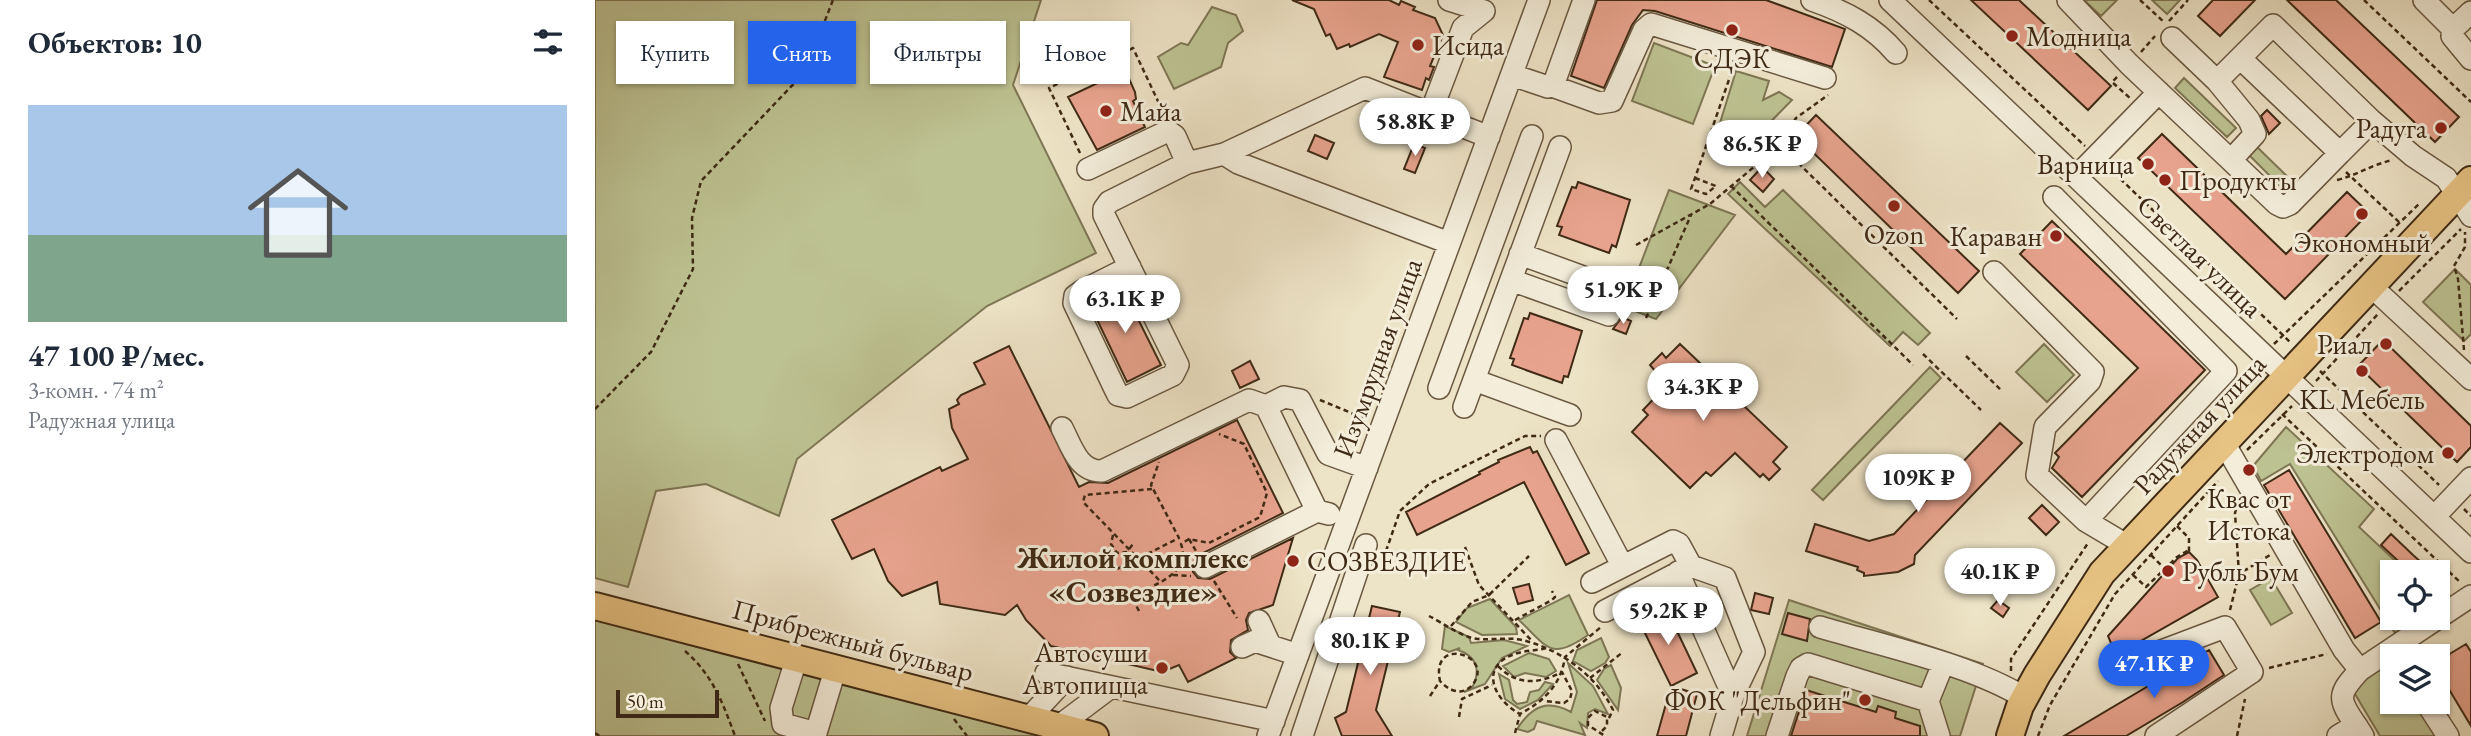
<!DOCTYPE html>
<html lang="ru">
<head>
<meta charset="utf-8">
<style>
  body { margin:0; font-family:"EB Garamond",serif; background:#f2f2f3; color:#1f2937; height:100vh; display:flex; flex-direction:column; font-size:26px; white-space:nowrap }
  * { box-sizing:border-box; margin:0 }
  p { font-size:23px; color:#747a83 }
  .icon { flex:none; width:38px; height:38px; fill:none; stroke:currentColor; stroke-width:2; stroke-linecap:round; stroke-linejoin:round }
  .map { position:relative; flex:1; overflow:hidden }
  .drawer { display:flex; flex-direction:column; background:#fff; width:595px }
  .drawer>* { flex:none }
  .banner { position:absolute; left:21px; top:21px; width:665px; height:63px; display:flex; gap:14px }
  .tools { position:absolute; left:1785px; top:560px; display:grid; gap:14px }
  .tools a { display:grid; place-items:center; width:70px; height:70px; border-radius:0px; background:#fff; box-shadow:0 2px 5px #0004; font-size:35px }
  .scale { position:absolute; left:21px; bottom:18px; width:103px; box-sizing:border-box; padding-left:7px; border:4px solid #3f2a15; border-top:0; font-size:19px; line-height:24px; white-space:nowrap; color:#3f2a15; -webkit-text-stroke:5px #f3edda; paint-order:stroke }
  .price { position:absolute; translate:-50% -60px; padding:0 16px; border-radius:24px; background:#fff; color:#222; font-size:23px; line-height:46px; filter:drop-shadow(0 2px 4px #0008) }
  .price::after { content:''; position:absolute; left:50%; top:42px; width:21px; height:16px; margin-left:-10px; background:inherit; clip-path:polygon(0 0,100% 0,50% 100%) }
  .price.selected { background:#2563eb; color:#fff }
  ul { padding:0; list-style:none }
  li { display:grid; align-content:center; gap:14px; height:371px; padding:0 28px }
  li span { display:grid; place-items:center; height:217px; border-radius:0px; color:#555 }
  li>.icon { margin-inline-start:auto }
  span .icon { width:126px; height:126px; fill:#fffc; stroke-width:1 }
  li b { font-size:30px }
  h2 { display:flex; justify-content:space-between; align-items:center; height:84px; padding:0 28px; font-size:30px }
  .tag { padding:0 24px; border-radius:0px; background:#fff; box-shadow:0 2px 5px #0004; font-size:24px; line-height:63px }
  .tag.selected { background:#2563eb; color:#fff }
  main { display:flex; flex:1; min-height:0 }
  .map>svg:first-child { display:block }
</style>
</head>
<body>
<main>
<section class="drawer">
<h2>Объектов: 10<svg class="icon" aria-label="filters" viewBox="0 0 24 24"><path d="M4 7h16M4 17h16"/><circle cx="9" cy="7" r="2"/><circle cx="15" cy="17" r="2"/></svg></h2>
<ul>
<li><span style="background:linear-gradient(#a9c7e8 60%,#7fa58c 0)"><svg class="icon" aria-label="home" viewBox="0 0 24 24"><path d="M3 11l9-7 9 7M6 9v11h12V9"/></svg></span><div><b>47 100 ₽/мес.</b><p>3-комн. · 74 m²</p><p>Радужная улица</p></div></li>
</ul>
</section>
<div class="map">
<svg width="1876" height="736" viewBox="0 0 1876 736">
  <rect width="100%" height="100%" fill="#ede3c6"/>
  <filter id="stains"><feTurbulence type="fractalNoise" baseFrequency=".00286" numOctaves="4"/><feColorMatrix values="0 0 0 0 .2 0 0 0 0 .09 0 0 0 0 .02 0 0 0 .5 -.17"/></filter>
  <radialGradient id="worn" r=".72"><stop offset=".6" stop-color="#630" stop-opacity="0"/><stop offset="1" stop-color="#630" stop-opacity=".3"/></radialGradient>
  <!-- green -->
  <path fill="#bdc292" stroke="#7e7654" stroke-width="2" d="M0,0H446L418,85L501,253L392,306L202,459L184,516L111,484L61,491L33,587L0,578Z
    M1489,0H1522L1506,16Z
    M1557,0H1585L1572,14Z
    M617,7L641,15L648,31L633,43L626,67L579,89L563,57L586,43L593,45Z
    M1059,43L1120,66L1098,124L1037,101Z
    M1141,71L1174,81L1168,100L1184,92L1197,100L1149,149L1120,139Z
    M1589,78L1641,128L1632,137L1580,88Z
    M1662,147L1698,182L1689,190L1654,155Z
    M1145,182L1170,207L1188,190L1335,333L1323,345L1308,332L1295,346L1133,194Z
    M1074,190L1140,215L1061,319L1029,307Z
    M1860,269L1876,285V334L1869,341L1828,302Z
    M1449,344L1479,375L1452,402L1421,372Z
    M1335,367L1346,378L1228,500L1217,490Z
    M1691,427L1779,509L1764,527L1812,572H1797V618H1822L1800,633L1695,464L1666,481L1658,466Z
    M1676,578L1697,613L1676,625L1655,590Z
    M974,595L993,635C956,661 953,648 924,620Z
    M895,599L921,627L922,634L887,635L861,622L872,608Z
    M1194,600L1388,664L1365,736H1152Z
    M0,614L458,736H0Z
    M850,626L874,637L876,643L909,640L932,646L907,658L890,684L869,692L878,686C886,669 881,656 863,650L865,648L854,652L847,649Z
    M1006,638L1014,657L1010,663L996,671L978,661L982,650Z
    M934,653L954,659L961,671L951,677L930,673L919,677L908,666Z
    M1790,657L1797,668V702H1819L1841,736H1785L1757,689Z
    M973,663L998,686L1013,714L1000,709L993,713L992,728L985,723L990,735L942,721L939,729L933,732L922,729C937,706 952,699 976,712L982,692Z
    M1016,665L1026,688L1023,710L1002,680L1009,669Z
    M904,674L914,680L918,700L922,704L932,702L935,692L944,690L950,682L958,684L943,700L925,709L910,699Z"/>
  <!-- building -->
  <path fill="#e8a38e" stroke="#3f2a15" stroke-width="2" d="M697,0H794L804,5L806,1L820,7L818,10L840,18L848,35L835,66L839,67L834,80L831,78L827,90L789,77L803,42L784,34L755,47L754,44L742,49L735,34L731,36L719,9Z
    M1002,0H1171L1250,29L1237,67L1060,11L1048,10L1037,25L1009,88L976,76Z
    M1376,0H1424L1516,86L1493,110Z
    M1618,0H1660L1625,36L1603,16Z
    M1692,0H1741L1864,117L1840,142Z
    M530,70L540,92L541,99L538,101L550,127L502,150L473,97Z
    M1672,110L1685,123L1674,134L1666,116Z
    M1221,115L1384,271L1363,293L1201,136Z
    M1567,134L1691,254L1752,192L1774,213L1690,299L1543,158Z
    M720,135L739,143L732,159L713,151Z
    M819,144L830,148L820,173L809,169Z
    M1167,167L1179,179L1168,192L1155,180Z
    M983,182L1035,200L1021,247L1017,245L1014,253L964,235L967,227L962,226L977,187L981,188Z
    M1457,221L1610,370L1487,497L1457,468L1464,457L1460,453L1543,368L1425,254Z
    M528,289L566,365L532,382L495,305Z
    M935,313L987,331L973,377L969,376L967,383L917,365L919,359L915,358L929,318L933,319Z
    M1027,317L1036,321L1031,334L1018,329Z
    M1788,340L1876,426V447L1862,462L1763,366Z
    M1085,344L1127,384L1131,380L1154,402L1150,407L1192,447L1178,462L1185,469L1174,480L1168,474L1165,477L1140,453L1116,476L1111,472L1095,488L1037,432L1053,415L1048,410L1072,385L1055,365L1067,353L1071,358Z
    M414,346L484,487L494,482L513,483L642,420L688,513L604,555L599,560L598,572L603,578L615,579L698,538L678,605L654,613L651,620L653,630L636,640L635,652L641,658L593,682L584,665L567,672L456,646L431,620L422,605L410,615L345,604L342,582L307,596L293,581L279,549L257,559L237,520L345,467L347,471L373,459L357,428L354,409L364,404L362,400L366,395L390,384L379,363Z
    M655,361L664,379L645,388L637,371Z
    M1405,423L1427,443L1320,555L1319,564L1303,572L1269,576V573L1262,570L1263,567L1211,551L1220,524L1274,541L1299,534Z
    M935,447L938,453L942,451L994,553L971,565L929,482L822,535L811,512L885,474L884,472L904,462L903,460Z
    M1694,470L1786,622L1760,638L1669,485Z
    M1447,505L1464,522L1451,535L1434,518Z
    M1796,534L1818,555L1837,572H1815L1786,545Z
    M1594,552L1602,560L1623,597L1521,655L1513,636L1583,558Z
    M1423,566L1434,573L1424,590L1413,584Z
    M934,584L938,600L923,604L918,588Z
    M1160,593L1178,598L1174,614L1156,610Z
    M1403,600L1414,608L1408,617L1396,608Z
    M777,606L805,612L781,710L797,736H747L740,718L751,712Z
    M1071,608L1102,673L1076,686L1044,621Z
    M1193,613L1215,619L1212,641L1187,634Z
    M1871,644L1876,652V726L1843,671V661Z
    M1614,650L1629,675L1588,702L1531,736H1469Z
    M1076,686L1102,694L1091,736H1062Z
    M1211,690L1281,712L1283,706L1301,712L1300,718L1325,726V736H1196Z"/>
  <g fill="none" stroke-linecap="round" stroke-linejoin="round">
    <!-- minor casing -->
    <g stroke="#6a5841" stroke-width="24">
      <path id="minor" d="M1217,0C1251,12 1278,26 1301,53
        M1295,0L1876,552
        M1473,0L1534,64L1682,204L1688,207L1695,204L1745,153L1645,58L1678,25L1777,121L1818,156L1851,178L1876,216
        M1829,0L1858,29
        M1876,12L1858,29L1857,36L1876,59
        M1577,38L1622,81
        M917,75L953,87L959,83L989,0
        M957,86L1004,103L1017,101L1049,30L1056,24L1230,78
        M836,112L868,28L889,11L854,0
        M1745,153L1777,121
        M629,154L770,88L894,137
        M1636,160L1660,134L1654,120L1622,81L1645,58
        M493,169L573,131L580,136L592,163
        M1482,176L1564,92
        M1459,197L1631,371L1491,521
        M925,254L1024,290
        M535,267L487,291L480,296L479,303L520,389L523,395L532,397L578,375L583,365L509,215V209L514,202L592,163L629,154L643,163L854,243
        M1399,272L1498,372L1495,381L1450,427L1442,475L1491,521L1533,546
        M916,280L1014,315
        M1776,286L1876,379
        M879,380L975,415
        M844,388L937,136
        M869,407L965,147
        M467,428C476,445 483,472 507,471L654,400L671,406
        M961,440L1027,565
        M1629,443L1749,650L1765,670L1876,596
        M722,511L671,406L689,397L705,400L733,454L772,468
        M1839,517L1876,478
        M1096,566L1130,578L1159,652L1138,696L1126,736
        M610,567L722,511L734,514
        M1083,572L1138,696
        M997,582L1078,541L1084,544L1096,566L1010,611
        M664,621L675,645
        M1225,627C1288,646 1375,664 1430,698
        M647,647L660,641L703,655
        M202,657L186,708L188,724L221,733L241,667
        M1548,658L1630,627L1657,672L1561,736
        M451,673L679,721
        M1831,702L1853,736
        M434,718L472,677
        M1761,725C1742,698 1743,694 1765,670
        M464,726L516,687
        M673,736L944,0
        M707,736L771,545
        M1182,736L1202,676L1206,668L1213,664L1333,701
        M1344,736L1333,701L1348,664
        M1743,736L1761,725L1768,736"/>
    </g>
    <!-- major casing -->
    <g stroke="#3f2a15" stroke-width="30">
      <path id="major" d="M0,606L500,736
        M1415,736L1425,706L1442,675L1507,573L1876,180"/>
    </g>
    <!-- path -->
    <path stroke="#3f2a15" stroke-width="2.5" stroke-dasharray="5 3.5" stroke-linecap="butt" d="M1334,0L1490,146
      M1545,0L1570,23
      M1769,0L1876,102
      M1574,21L1593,0
      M1546,52L1560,36
      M1522,77L1517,82L1536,99
      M1185,145L1362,319
      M485,153L454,88L538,48L569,114
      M1513,167L1695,342
      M1751,172L1805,223
      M1100,178L1121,186L1111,194L1096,189L1100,178L1138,68
      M1742,180C1763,175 1775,165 1798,160
      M1136,186L1318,365
      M1041,245L1115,204L1185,145L1201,118L1233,95
      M1804,291L1866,229
      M1051,318L1096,215
      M1679,344L1825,203
      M1869,350L1863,279L1859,266L1870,247V232
      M1328,354L1386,410
      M1371,356L1406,390
      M1725,371L1844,485
      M1721,381L1783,314
      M1644,383L1659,368
      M725,400L771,419
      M0,409L56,352L98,269L97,218L106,181L210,72L238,0
      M1687,414L1866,583
      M1652,450L1697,406
      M557,489L490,495L488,502L565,581
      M1643,501L1640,513L1644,574
      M1869,509L1876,516
      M1582,526L1594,538V552
      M518,535L516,544L522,553L532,552L538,544
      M594,539L601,551
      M870,547L884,585L938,642
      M791,551L805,511L834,484L930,436H946
      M1556,555L1570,569
      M522,569L584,538L556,485L564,462
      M578,575L596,576
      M1538,575L1551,587L1582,557L1594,550
      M619,581L642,618
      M1635,610L1644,574L1675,555
      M544,611L536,596C557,586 597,574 586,544L594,539L614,543L665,517L672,493L649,444L624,434
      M834,616C848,623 868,638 883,639C898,640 912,637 927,640C965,649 1001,675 1018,710L1013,720
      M920,620L957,600L960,597L957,591
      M856,626L877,602L894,595L934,556
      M951,648C942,651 932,650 923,653C883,664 897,699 925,714C949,701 966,685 970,657L1006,627
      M90,651C117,674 128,703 140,736
      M143,664L170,721
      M903,666C922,686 944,684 967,672L977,691L975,699L969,703L949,701
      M1674,668L1732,654
      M1416,671V659L1493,543
      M995,678L1028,652
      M835,696L845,681C835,635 900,655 878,684C868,697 854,691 845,681
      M864,717L867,699L897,685
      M359,719L372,736
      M1007,731L1012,726V717L1000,711L993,718V725L1010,736
      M0,733L5,736
      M920,733L925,714
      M1443,736L1455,705L1520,594L1623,481
      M1642,736L1650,699"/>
    <!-- minor -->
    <use href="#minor" stroke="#f3edda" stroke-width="21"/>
    <!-- major -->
    <use href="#major" stroke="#e6c283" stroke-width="26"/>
  </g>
  <!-- markers -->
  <g fill="#8f2418" stroke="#f3edda" stroke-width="2.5">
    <circle cx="1137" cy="30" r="7"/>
    <circle cx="1417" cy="36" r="7"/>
    <circle cx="823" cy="45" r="7"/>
    <circle cx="511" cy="111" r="7"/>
    <circle cx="1846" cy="128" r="7"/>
    <circle cx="1553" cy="164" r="7"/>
    <circle cx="1570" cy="180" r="7"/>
    <circle cx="1299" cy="206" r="7"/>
    <circle cx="1767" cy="214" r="7"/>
    <circle cx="1461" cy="236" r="7"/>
    <circle cx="1791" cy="344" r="7"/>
    <circle cx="1767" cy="371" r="7"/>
    <circle cx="1853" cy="453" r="7"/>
    <circle cx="1654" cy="470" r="7"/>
    <circle cx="698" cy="561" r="7"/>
    <circle cx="1573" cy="571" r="7"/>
    <circle cx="567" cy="668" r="7"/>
    <circle cx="1270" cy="700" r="7"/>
  </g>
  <g text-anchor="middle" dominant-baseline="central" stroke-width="6" stroke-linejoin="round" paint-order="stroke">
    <!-- poi labels -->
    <g font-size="28" fill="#3f2a15" stroke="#f3edda" text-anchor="end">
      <text x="1431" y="36" text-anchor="start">Модница</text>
      <text x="837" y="45" text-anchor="start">Исида</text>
      <text x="1137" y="58" text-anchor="middle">СДЭК</text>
      <text x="525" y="111" text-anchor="start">Майа</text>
      <text x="1832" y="128">Радуга</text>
      <text x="1539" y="164">Варница</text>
      <text x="1584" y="180" text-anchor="start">Продукты</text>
      <text x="1299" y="234" text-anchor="middle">Ozon</text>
      <text x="1447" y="236">Караван</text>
      <text x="1767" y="242" text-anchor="middle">Экономный</text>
      <text x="1777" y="344">Риал</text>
      <text x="1767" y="399" text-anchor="middle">KL Мебель</text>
      <text x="1839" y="453">Электродом</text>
      <text x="1654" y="498" text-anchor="middle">Квас от<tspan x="1654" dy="32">Истока</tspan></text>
      <text x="712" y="561" text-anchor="start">СОЗВЕЗДИЕ</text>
      <text x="1587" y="571" text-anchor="start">Рубль Бум</text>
      <text x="553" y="652">Автосуши<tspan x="553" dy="32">Автопицца</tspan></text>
      <text x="1256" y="700">ФОК "Дельфин"</text>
    </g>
    <!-- street labels -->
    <g font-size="28" fill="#3f2a15" stroke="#f3edda">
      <text transform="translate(1605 256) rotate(44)">Светлая улица</text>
      <text transform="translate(782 358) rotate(-70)">Изумрудная улица</text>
      <text transform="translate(1604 424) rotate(-47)">Радужная улица</text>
      <text transform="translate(258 640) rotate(15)">Прибрежный бульвар</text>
    </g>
    <!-- neighbourhood labels -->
    <g font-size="30" font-weight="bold" fill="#3f2a15" stroke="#f3edda">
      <text x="538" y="557">Жилой комплекс<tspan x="538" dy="34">«Созвездие»</tspan></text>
    </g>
  </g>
  <rect width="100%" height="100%" filter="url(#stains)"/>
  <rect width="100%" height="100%" fill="url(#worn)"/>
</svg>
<div class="tools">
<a><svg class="icon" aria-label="locate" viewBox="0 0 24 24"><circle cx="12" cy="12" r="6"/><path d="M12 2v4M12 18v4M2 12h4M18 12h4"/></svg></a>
<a><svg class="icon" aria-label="layers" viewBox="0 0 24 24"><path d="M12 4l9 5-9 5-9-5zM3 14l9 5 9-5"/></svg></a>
</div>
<div class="scale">50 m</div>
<b class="price" style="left:820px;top:158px">58.8K ₽</b>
<b class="price" style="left:1167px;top:180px">86.5K ₽</b>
<b class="price" style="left:1028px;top:326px">51.9K ₽</b>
<b class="price" style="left:530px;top:335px">63.1K ₽</b>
<b class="price" style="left:1108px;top:423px">34.3K ₽</b>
<b class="price" style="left:1323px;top:514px">109K ₽</b>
<b class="price" style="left:1405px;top:608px">40.1K ₽</b>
<b class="price" style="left:1073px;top:647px">59.2K ₽</b>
<b class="price" style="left:775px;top:677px">80.1K ₽</b>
<b class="price selected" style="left:1559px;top:700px">47.1K ₽</b>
<div class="banner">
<a class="tag">Купить</a>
<a class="tag selected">Снять</a>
<a class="tag">Фильтры</a>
<a class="tag">Новое</a>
</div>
</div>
</main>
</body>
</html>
